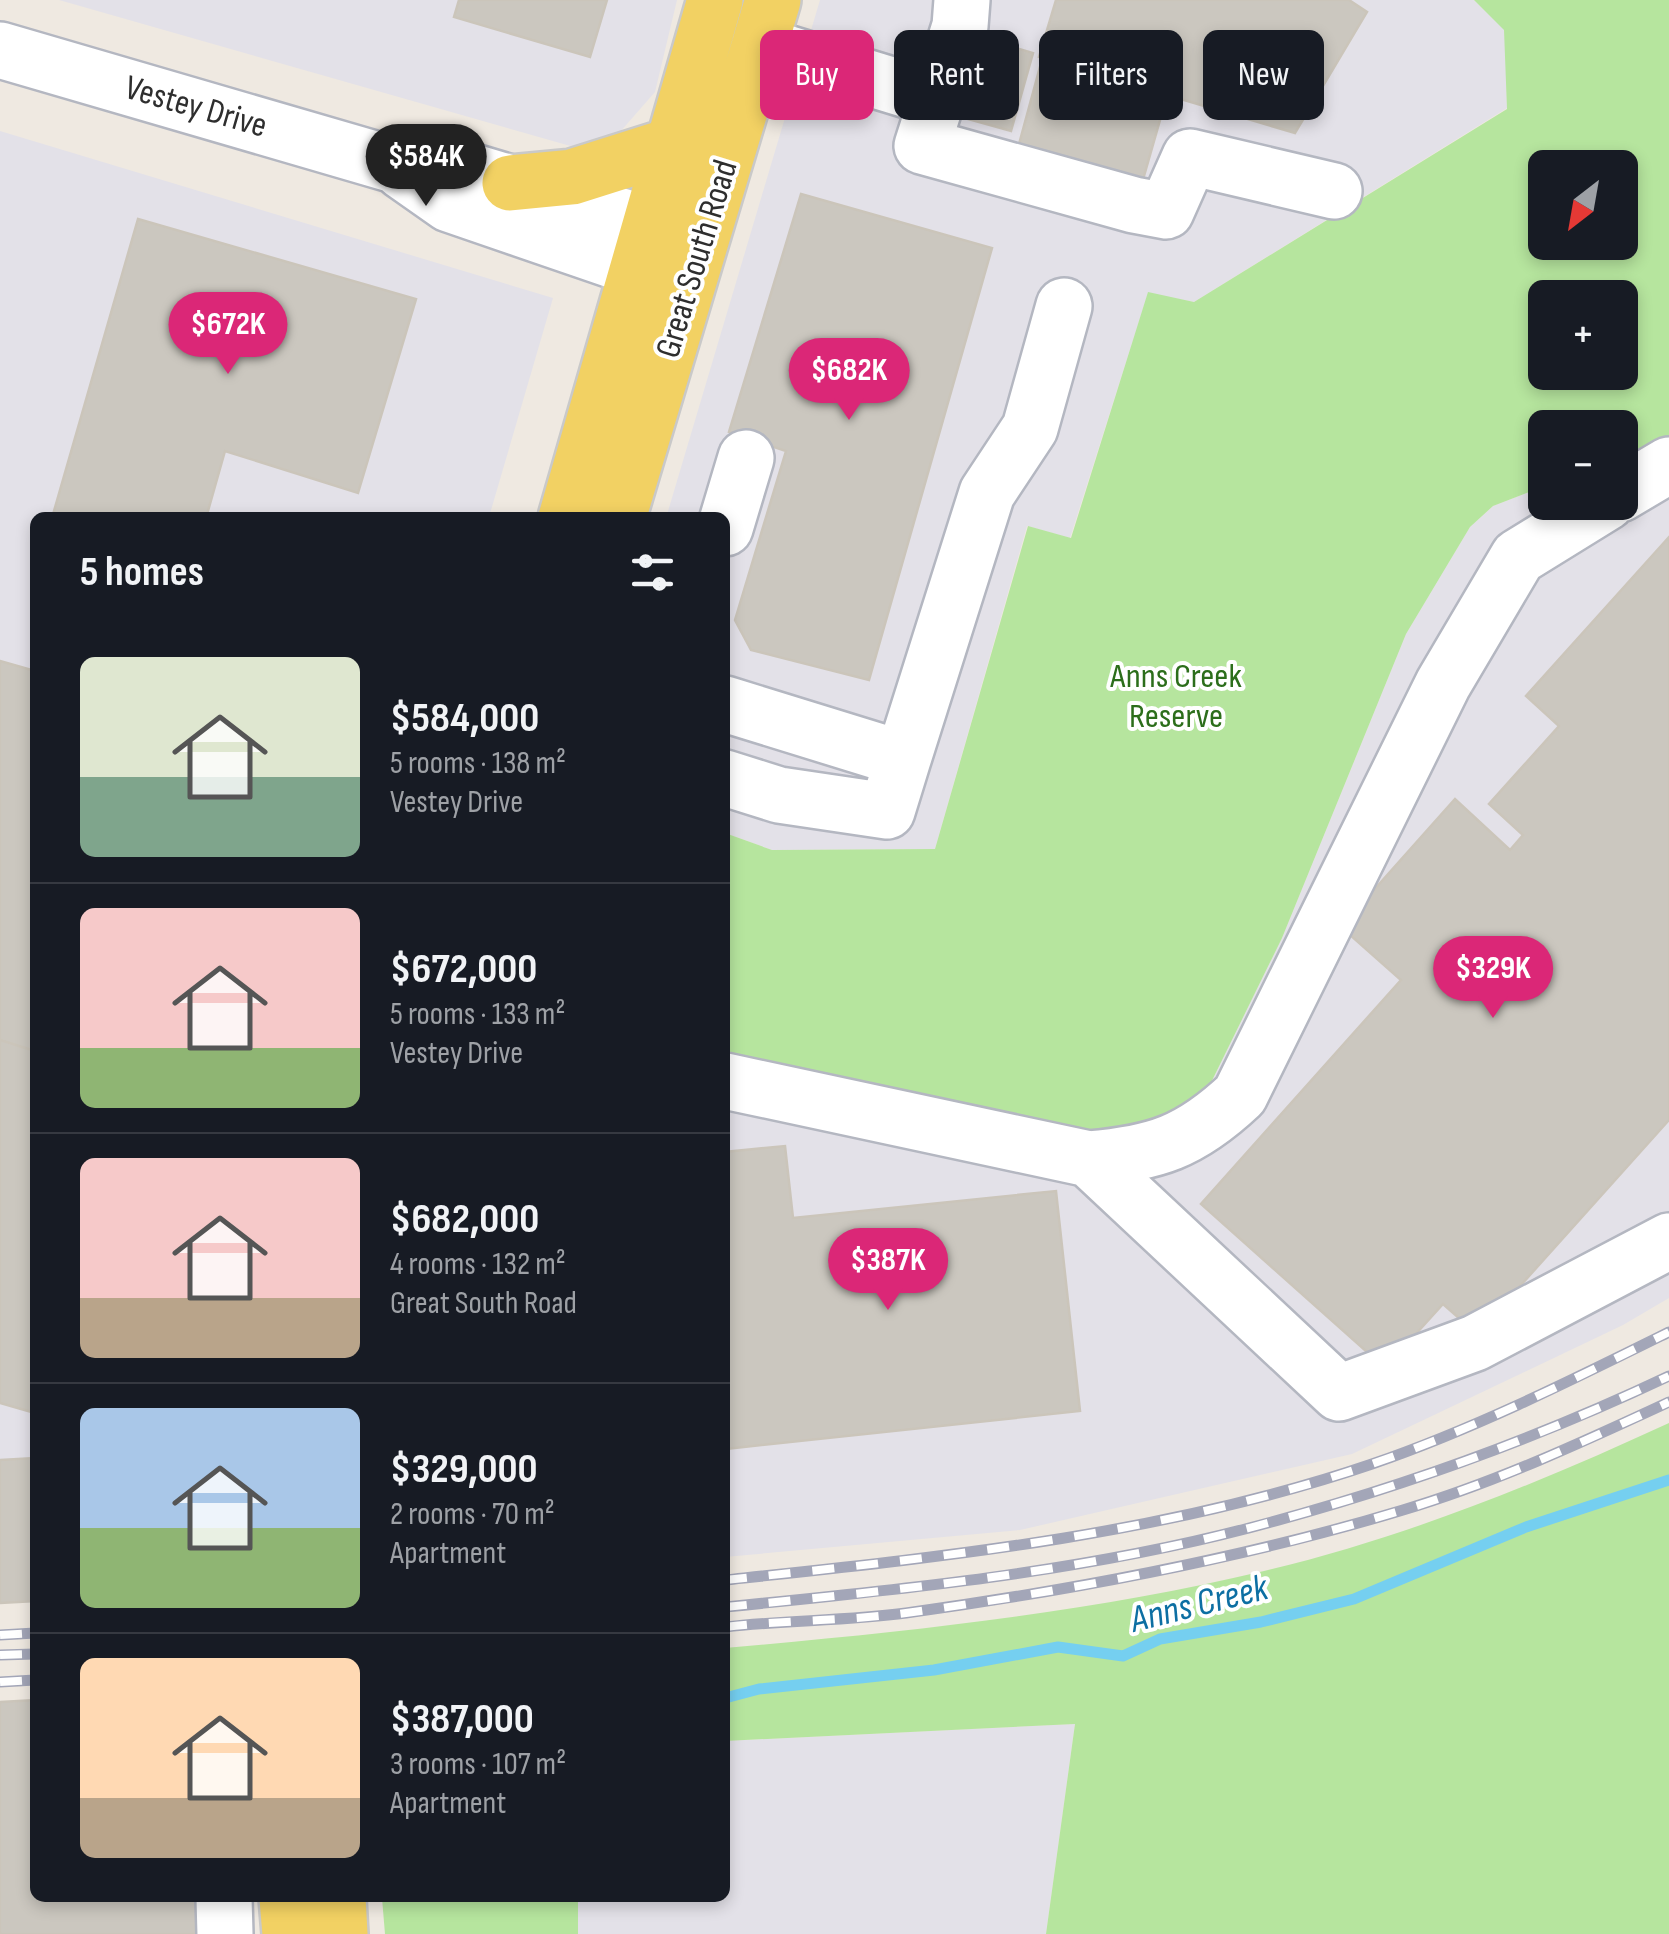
<!DOCTYPE html>
<html lang="en">
<head>
<meta charset="utf-8">
<style>
  body { margin:0; font-family:"Sofia Sans Condensed",sans-serif; background:#242831; color:#f1f3f6; height:100vh; display:flex; flex-direction:column; font-size:38px; white-space:nowrap }
  * { box-sizing:border-box; margin:0 }
  p { font-size:32px; color:#9ea1a6 }
  .icon { flex:none; width:55px; height:55px; fill:none; stroke:currentColor; stroke-width:2; stroke-linecap:round; stroke-linejoin:round }
  .map { position:relative; flex:1; overflow:hidden }
  .drawer { position:absolute; left:30px; top:512px; width:700px; height:1390px; display:flex; flex-direction:column; background:#171b24; border-radius:15px; box-shadow:0 5px 15px #0003 }
  .drawer>* { flex:none }
  .top-card { position:absolute; left:760px; top:30px; width:758px; height:90px; display:flex; gap:20px }
  .needle { width:65px; rotate:211deg }
  .tools { position:absolute; left:1528px; top:150px; display:grid; gap:20px }
  .tools a { display:grid; place-items:center; width:110px; height:110px; border-radius:15px; background:#171b24; box-shadow:0 5px 15px #0003; font-size:50px }
  .price { position:absolute; translate:-50% -85px; padding:0 22px; border-radius:35px; background:#db2777; color:#fff; font-size:32px; line-height:65px; filter:drop-shadow(0 2px 5px #0008) }
  .price::after { content:''; position:absolute; left:50%; top:60px; width:30px; height:22px; margin-left:-15px; background:inherit; clip-path:polygon(0 0,100% 0,50% 100%) }
  .price.on { background:#222; color:#fff }
  ul { padding:0; list-style:none }
  li { display:flex; align-items:center; gap:30px; height:250px; padding:0 50px }
  li+li { border-top:2px solid #363941 }
  li span { display:grid; place-items:center; flex:none; width:280px; height:200px; border-radius:15px; color:#555 }
  li>.icon { margin-inline-start:auto }
  span .icon { width:120px; height:120px; fill:#fffc; stroke-width:1 }
  li b { font-size:42px }
  h2 { display:flex; justify-content:space-between; align-items:center; height:120px; padding:0 50px; font-size:42px }
  .chip { padding:0 35px; border-radius:15px; background:#171b24; box-shadow:0 5px 15px #0003; font-size:35px; line-height:90px }
  .chip.on { background:#db2777; color:#fff }
  .map>svg:first-child { display:block }
</style>
</head>
<body>
<div class="map">
<svg width="1669" height="1934" viewBox="0 0 1669 1934">
  <rect width="100%" height="100%" fill="#efe9e1"/>
  <!-- industrial -->
  <path fill="#e3e1e8" d="M59,0H677L655,92L620,132L574,147Z
    M820,0H1474L1505,30L1507,108L1194,302L1148,293L1070,538L1027,526L935,849L772,850L725,833V518H666Z
    M0,131L553,298L489,517L35,518V1602L0,1603Z
    M1648,447H1669V1298L1623,1325L1352,1454L1020,1530L725,1557V1057L1200,1105L1282,938L1406,634L1470,527L1493,506L1545,486V502H1620V458Z
    M1075,1724L1046,1934H578V1898H725V1741Z"/>
  <!-- green -->
  <path fill="#b6e59e" fill-rule="evenodd" d="M1474,0H1669V447H1648L1620,458V428H1545V486L1493,506L1470,527L1406,634L1282,938L1200,1105L1091,1137L725,1057V833L772,850L935,849L1028,526L1071,538L1148,292L1194,302L1507,109L1504,30ZM1545,168H1620V242H1545ZM1545,298H1620V372H1545Z
    M1669,1423V1934H1046L1075,1724L725,1741V1648C906,1632 1087,1613 1264,1571C1404,1538 1539,1483 1669,1423Z
    M382,1898H578V1934H385Z"/>
  <g fill="none" stroke-linecap="round" stroke-linejoin="round">
    <!-- stream -->
    <path stroke="#75cff0" stroke-width="11" d="M725,1698L759,1689L934,1670L1058,1647L1123,1656L1160,1639L1261,1622L1354,1599L1526,1527L1669,1480"/>
  </g>
  <!-- building -->
  <path fill="#cbc7bf" stroke="#cbc5ba" stroke-width="2.5" d="M459,0H607L590,57L454,17Z
    M1056,0H1349L1367,12L1295,133L1039,57Z
    M986,39L1033,53L1011,131L964,118Z
    M1041,63L1166,99L1142,183L1018,148Z
    M801,194L992,248L869,680L751,650L735,620L786,451L729,432Z
    M138,219L416,299L358,493L225,451L206,518H52Z
    M1669,537V1120L1477,1334L1443,1304L1385,1368L1201,1204L1401,980L1341,927L1455,799L1510,850L1523,835L1489,804L1559,726L1526,696Z
    M0,661L35,671V1051L0,1040Z
    M0,1040L35,1051V1413L0,1403Z
    M785,1146L793,1218L1056,1191L1080,1411L725,1449V1152Z
    M34,1458L35,1601L0,1603V1460Z
    M35,1700V1898H200L202,1934H0V1702Z"/>
  <g fill="none" stroke-linecap="round" stroke-linejoin="round">
    <!-- minor casing -->
    <g stroke="#b4b7c1" stroke-width="60">
      <path id="minor" d="M760,45L937,99L960,26L962,0
        M0,50L391,164L467,170L695,238
        M937,99L922,146L1134,205L1166,211L1190,157L1334,191
        M402,171L449,204L682,284
        M1620,494L1669,465
        M725,528L746,458
        M725,704L903,759L987,493L1030,428L1064,306
        M725,778L779,795L887,811L903,759
        M725,1081L1089,1159C1156,1153 1190,1142 1240,1095L1443,684L1518,557L1607,502
        M1089,1159L1339,1393L1475,1343L1669,1241
        M224,1898L225,1934"/>
    </g>
    <!-- major casing -->
    <g stroke="#c9c9c9" stroke-width="60">
      <path id="major" d="M510,183L572,177L673,145
        M566,518L715,0
        M618,518L773,0
        M287,1898L290,1934
        M338,1898L340,1934"/>
    </g>
    <!-- minor -->
    <use href="#minor" stroke="#fff" stroke-width="55"/>
    <!-- major -->
    <use href="#major" stroke="#f2d163" stroke-width="55"/>
    <!-- rail casing -->
    <g stroke="#a3a6b8" stroke-width="11">
      <path id="rail" d="M725,1580C942,1557 1164,1535 1372,1464C1474,1429 1572,1380 1669,1332
        M725,1607C899,1590 1080,1572 1249,1528C1394,1490 1534,1440 1669,1376
        M725,1627C785,1620 846,1621 906,1613C1073,1590 1241,1559 1403,1510C1494,1483 1583,1442 1669,1402
        M0,1635L35,1633
        M0,1655L35,1654
        M0,1682L35,1680"/>
    </g>
    <!-- rail -->
    <use href="#rail" stroke="#fff" stroke-width="8" stroke-dasharray="22" stroke-linecap="butt"/>
  </g>
  <g text-anchor="middle" dominant-baseline="central" stroke-width="8" stroke-linejoin="round" paint-order="stroke">
    <!-- street labels -->
    <g font-size="35" fill="#2e2e2e" stroke="#fff">
      <text transform="translate(196 107) rotate(16)">Vestey Drive</text>
      <text transform="translate(697 259) rotate(-73)">Great South Road</text>
    </g>
    <!-- park labels -->
    <g font-size="35" fill="#2c6e1b" stroke="#fff">
      <text x="1176" y="676">Anns Creek<tspan x="1176" dy="40">Reserve</tspan></text>
    </g>
    <!-- water labels -->
    <g font-size="38" font-style="italic" fill="#0d6fa3" stroke="#fff">
      <text transform="translate(1199 1604) rotate(-14)">Anns Creek</text>
    </g>
  </g>
</svg>
<div class="tools">
<a><svg class="needle" viewBox="-14 -14 28 28"><path d="M0-13l5 13h-10z" fill="#e53935"/><path d="M0 13l5-13h-10z" fill="#9ea1a6"/></svg></a>
<a>+</a>
<a>−</a>
</div>
<b class="price on" style="left:426px;top:209px">$584K</b>
<b class="price" style="left:228px;top:377px">$672K</b>
<b class="price" style="left:849px;top:423px">$682K</b>
<b class="price" style="left:1493px;top:1021px">$329K</b>
<b class="price" style="left:888px;top:1313px">$387K</b>
<div class="top-card">
<a class="chip on">Buy</a>
<a class="chip">Rent</a>
<a class="chip">Filters</a>
<a class="chip">New</a>
</div>
<section class="drawer">
<h2>5 homes<svg class="icon" aria-label="filters" viewBox="0 0 24 24"><path d="M4 7h16M4 17h16"/><circle cx="9" cy="7" r="2"/><circle cx="15" cy="17" r="2"/></svg></h2>
<ul>
<li><span style="background:linear-gradient(#dfe7d0 60%,#7fa58c 0)"><svg class="icon" aria-label="home" viewBox="0 0 24 24"><path d="M3 11l9-7 9 7M6 9v11h12V9"/></svg></span><div><b>$584,000</b><p>5 rooms · 138 m²</p><p>Vestey Drive</p></div></li>
<li><span style="background:linear-gradient(#f6c9c9 70%,#8fb573 0)"><svg class="icon" aria-label="home" viewBox="0 0 24 24"><path d="M3 11l9-7 9 7M6 9v11h12V9"/></svg></span><div><b>$672,000</b><p>5 rooms · 133 m²</p><p>Vestey Drive</p></div></li>
<li><span style="background:linear-gradient(#f6c9c9 70%,#b9a48a 0)"><svg class="icon" aria-label="home" viewBox="0 0 24 24"><path d="M3 11l9-7 9 7M6 9v11h12V9"/></svg></span><div><b>$682,000</b><p>4 rooms · 132 m²</p><p>Great South Road</p></div></li>
<li><span style="background:linear-gradient(#a9c7e8 60%,#8fb573 0)"><svg class="icon" aria-label="home" viewBox="0 0 24 24"><path d="M3 11l9-7 9 7M6 9v11h12V9"/></svg></span><div><b>$329,000</b><p>2 rooms · 70 m²</p><p>Apartment</p></div></li>
<li><span style="background:linear-gradient(#ffd9b3 70%,#b9a48a 0)"><svg class="icon" aria-label="home" viewBox="0 0 24 24"><path d="M3 11l9-7 9 7M6 9v11h12V9"/></svg></span><div><b>$387,000</b><p>3 rooms · 107 m²</p><p>Apartment</p></div></li>
</ul>
</section>
</div>
</body>
</html>
